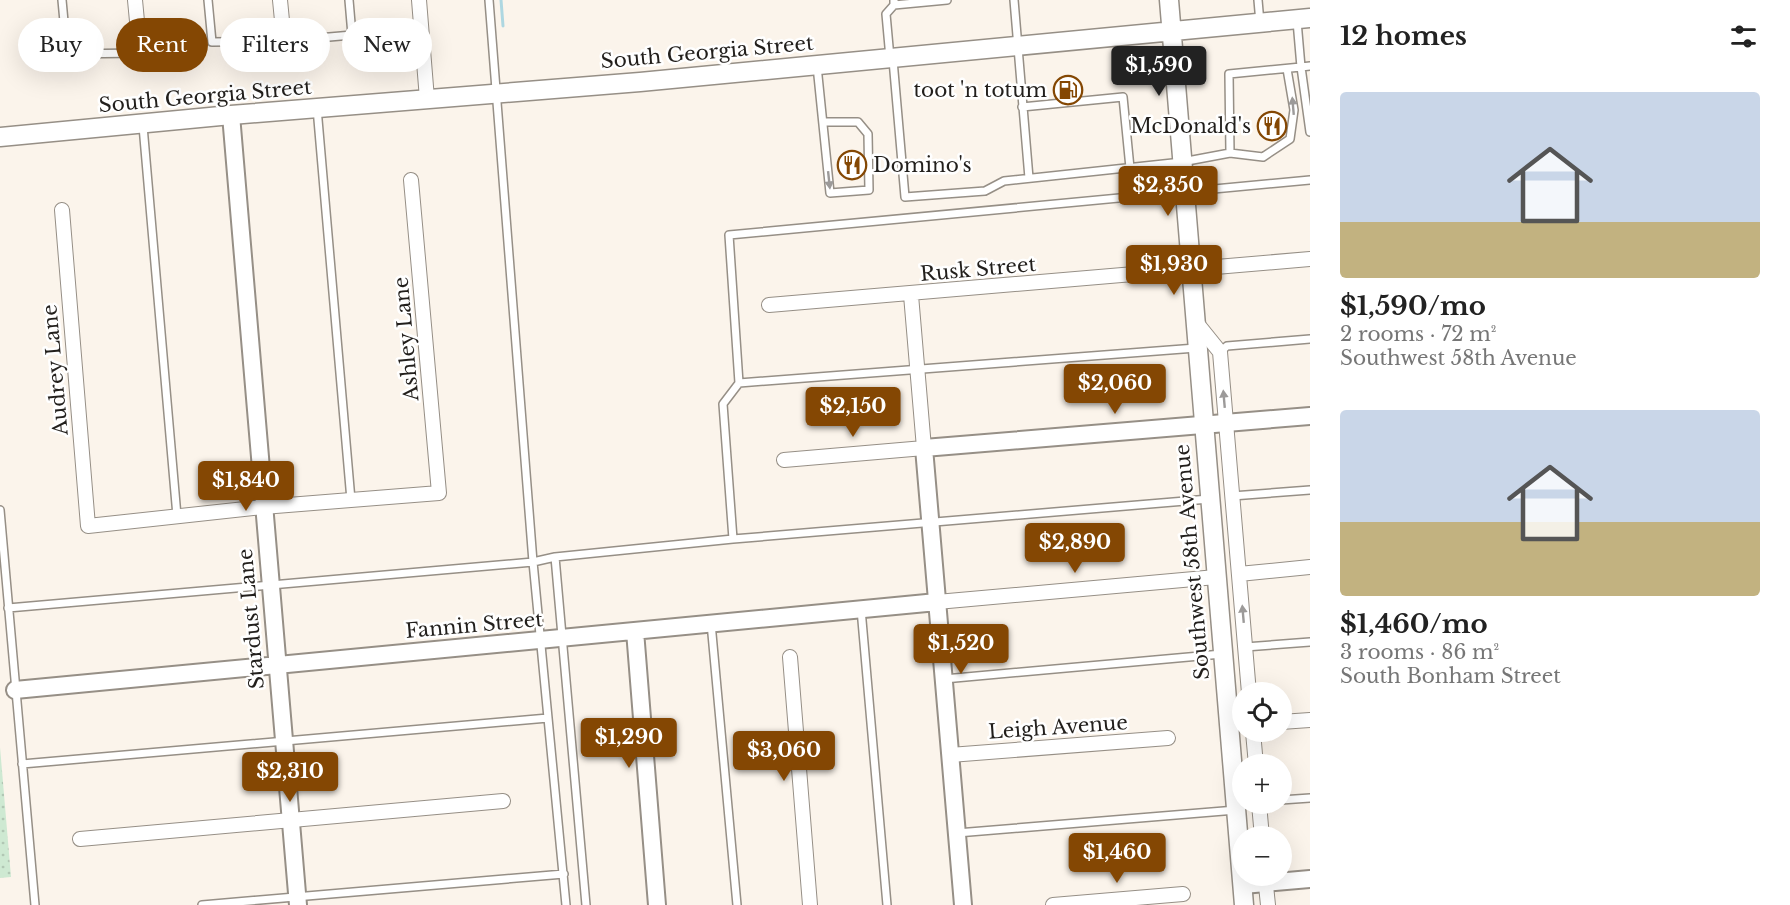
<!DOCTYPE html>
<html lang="en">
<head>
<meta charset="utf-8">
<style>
  body { margin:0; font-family:"Libre Baskerville",serif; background:#f2f2f2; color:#222; height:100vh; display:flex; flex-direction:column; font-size:22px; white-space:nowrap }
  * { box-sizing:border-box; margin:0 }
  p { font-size:20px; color:#767676 }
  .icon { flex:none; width:33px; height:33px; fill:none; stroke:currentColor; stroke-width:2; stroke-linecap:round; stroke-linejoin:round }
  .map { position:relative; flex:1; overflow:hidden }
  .side { display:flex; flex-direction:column; background:#fff; width:480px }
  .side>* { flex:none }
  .top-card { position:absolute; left:18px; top:18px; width:570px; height:54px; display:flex; gap:12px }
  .buttons { position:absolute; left:1232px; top:682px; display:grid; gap:12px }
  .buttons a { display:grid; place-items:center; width:60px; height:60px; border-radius:50%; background:#fff; box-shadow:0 6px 24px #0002; font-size:30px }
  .price { position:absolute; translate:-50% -51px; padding:0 14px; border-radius:6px; background:#844703; color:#fff; font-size:20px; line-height:39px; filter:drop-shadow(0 2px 3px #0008) }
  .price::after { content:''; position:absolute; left:50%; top:36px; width:18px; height:14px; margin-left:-9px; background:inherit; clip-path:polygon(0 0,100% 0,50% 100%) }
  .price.current { background:#222; color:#fff }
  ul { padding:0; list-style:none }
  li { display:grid; align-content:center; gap:12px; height:318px; padding:0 30px }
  li span { display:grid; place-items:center; height:186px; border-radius:6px; color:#555 }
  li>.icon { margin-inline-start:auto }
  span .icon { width:108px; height:108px; fill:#fffc; stroke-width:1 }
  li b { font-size:26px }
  h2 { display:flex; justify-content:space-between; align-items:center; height:72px; padding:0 30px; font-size:26px }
  .chip { padding:0 21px; border-radius:27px; background:#fff; box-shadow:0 6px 24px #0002; font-size:21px; line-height:54px }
  .chip.current { background:#844703; color:#fff }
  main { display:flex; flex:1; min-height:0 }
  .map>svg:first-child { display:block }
</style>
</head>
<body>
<main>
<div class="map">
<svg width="1310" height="905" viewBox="0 0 1310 905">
  <defs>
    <pattern id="grass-dots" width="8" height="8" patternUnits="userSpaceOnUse" patternTransform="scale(1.5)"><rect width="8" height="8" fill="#cee9d2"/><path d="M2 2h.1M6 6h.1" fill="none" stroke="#b1c7b4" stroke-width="1.8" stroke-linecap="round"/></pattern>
  </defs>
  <rect width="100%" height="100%" fill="#fbf4eb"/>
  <!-- grass -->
  <path fill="url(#grass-dots)" d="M0,747L11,877L0,878Z"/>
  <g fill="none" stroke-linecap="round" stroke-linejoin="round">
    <!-- stream -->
    <path stroke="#aed7e1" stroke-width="3" d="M501,0L503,26"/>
    <!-- service casing -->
    <g stroke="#968f86" stroke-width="10">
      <path id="service" d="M62,0L67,54L140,53
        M208,0L212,42L284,41L352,35L349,0
        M489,0L533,562L566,905
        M1014,0L1029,178
        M1258,0L1260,23
        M894,5L947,0
        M890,58L886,14L894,5V0
        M893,60L905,197L985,191L1004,181L1182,162L1230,153L1229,74L1301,67L1297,21
        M817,66L830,193L869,190L868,134L858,122H823
        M1310,66L1301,67L1310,132
        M1022,107L1123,97L1130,168
        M317,108L351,500
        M143,126L177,516
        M1230,153L1263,157L1290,139L1294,110L1287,69
        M1220,352L1227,346L1310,339
        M739,383L1196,348
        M1232,496L1310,490
        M0,510L35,905
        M733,539L723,404L739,383L729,235L1310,180
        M555,557L586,905
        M8,608L533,562L555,557L733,539L1209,499
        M861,609L887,905
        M711,623L737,905
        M1245,647L1310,642
        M944,679L1222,654
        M22,764L548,718
        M1281,800L1310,798
        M957,833L1236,810
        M202,905L564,874"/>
    </g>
    <!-- minor casing -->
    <g stroke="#968f86" stroke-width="16">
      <path id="minor" d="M135,0L140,53
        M280,0L284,41
        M419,0L427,99
        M62,210L88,526L263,507L439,493L411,180
        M769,305L1310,259
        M1195,321L1220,352L1249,693
        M784,460L924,448L911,295
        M1239,574L1310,567
        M937,602L1216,577
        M790,657L810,905
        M1281,722L1310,720
        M1253,732L1256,765
        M950,755L1168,738
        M1259,804L1262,837
        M80,839L503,801
        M1265,876L1268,905
        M1053,905L1183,894"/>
    </g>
    <!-- tertiary casing -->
    <g stroke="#968f86" stroke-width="20">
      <path id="tertiary" d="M231,115L298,905
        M635,631L657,905
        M15,690L937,602
        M1243,885L1310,879
        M963,905L924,448L1310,416"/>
    </g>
    <!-- secondary casing -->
    <g stroke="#968f86" stroke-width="21">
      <path id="secondary" d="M1169,0L1244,905
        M0,137L231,115L640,82L1310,18"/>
    </g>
    <!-- service -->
    <use href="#service" stroke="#fff" stroke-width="7"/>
    <!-- minor -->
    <use href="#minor" stroke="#fff" stroke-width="14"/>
    <!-- tertiary -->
    <use href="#tertiary" stroke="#fff" stroke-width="16"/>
    <!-- secondary -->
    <use href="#secondary" stroke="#fff" stroke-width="18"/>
  </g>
  <!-- one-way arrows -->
  <defs><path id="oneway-solid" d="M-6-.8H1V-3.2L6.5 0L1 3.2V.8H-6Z" transform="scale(1.5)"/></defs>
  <g fill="#9c9a99">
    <use href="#oneway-solid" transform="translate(1293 106) rotate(-95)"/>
    <use href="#oneway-solid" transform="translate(829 180) rotate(84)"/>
    <use href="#oneway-solid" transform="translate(1224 399) rotate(-95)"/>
    <use href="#oneway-solid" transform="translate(1243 614) rotate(-95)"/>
  </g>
  <!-- icons -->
  <defs>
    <g id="fuel-ring" transform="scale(1.5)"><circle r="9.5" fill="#fff" stroke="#844703" stroke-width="1.5"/><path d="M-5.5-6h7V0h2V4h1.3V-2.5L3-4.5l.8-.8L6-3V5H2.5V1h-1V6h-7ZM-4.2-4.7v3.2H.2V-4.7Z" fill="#844703"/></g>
    <g id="restaurant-ring" transform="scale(1.5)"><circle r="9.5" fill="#fff" stroke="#844703" stroke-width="1.5"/><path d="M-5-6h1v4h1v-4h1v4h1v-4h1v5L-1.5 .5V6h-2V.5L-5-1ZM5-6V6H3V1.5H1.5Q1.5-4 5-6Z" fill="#844703"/></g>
  </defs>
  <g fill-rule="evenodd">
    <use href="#fuel-ring" x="1068" y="90"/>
    <use href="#restaurant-ring" x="1272" y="126"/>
    <use href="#restaurant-ring" x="852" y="165"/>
  </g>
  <g text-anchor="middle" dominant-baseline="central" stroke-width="5" stroke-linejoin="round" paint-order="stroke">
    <!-- street labels -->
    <g font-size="20" fill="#221f1c" stroke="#fff">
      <text transform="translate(707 52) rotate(-5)">South Georgia Street</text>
      <text transform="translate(205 96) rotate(-5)">South Georgia Street</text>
      <text transform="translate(978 269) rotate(-5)">Rusk Street</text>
      <text transform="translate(406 339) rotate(-95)">Ashley Lane</text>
      <text transform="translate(55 370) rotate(-95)">Audrey Lane</text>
      <text transform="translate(1192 562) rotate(-95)">Southwest 58th Avenue</text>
      <text transform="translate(251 619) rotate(-95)">Stardust Lane</text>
      <text transform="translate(474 625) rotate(-5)">Fannin Street</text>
      <text transform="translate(1058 727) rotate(-4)">Leigh Avenue</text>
    </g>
    <!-- poi labels -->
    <g font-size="20" fill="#221f1c" stroke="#fff" text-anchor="end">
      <text x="1047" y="90">toot 'n totum</text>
      <text x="1251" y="126">McDonald's</text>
      <text x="873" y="165" text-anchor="start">Domino's</text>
    </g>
  </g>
</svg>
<div class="buttons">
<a><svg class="icon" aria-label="locate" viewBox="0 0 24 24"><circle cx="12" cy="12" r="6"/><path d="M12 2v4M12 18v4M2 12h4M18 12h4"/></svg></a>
<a>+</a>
<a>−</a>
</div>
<b class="price current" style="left:1159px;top:97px">$1,590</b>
<b class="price" style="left:1168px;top:217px">$2,350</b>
<b class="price" style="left:1174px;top:296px">$1,930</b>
<b class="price" style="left:1115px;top:415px">$2,060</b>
<b class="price" style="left:853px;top:438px">$2,150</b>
<b class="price" style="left:246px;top:512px">$1,840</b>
<b class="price" style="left:1075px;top:574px">$2,890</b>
<b class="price" style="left:961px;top:675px">$1,520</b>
<b class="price" style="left:629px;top:769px">$1,290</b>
<b class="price" style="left:784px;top:782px">$3,060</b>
<b class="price" style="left:290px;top:803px">$2,310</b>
<b class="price" style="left:1117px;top:884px">$1,460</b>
<div class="top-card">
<a class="chip">Buy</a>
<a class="chip current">Rent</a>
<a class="chip">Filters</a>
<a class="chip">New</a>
</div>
</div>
<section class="side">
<h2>12 homes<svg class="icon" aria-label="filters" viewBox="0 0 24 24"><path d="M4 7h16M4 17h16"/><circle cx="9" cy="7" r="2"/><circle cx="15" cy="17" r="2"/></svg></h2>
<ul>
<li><span style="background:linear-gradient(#c9d6e8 70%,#c2b280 0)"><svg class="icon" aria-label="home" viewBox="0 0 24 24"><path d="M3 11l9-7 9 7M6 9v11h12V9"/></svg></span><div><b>$1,590/mo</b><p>2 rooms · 72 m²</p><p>Southwest 58th Avenue</p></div></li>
<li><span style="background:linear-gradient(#c9d6e8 60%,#c2b280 0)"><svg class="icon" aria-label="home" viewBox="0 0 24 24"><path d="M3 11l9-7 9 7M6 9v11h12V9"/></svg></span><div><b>$1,460/mo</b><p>3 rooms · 86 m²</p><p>South Bonham Street</p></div></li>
</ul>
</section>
</main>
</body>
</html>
